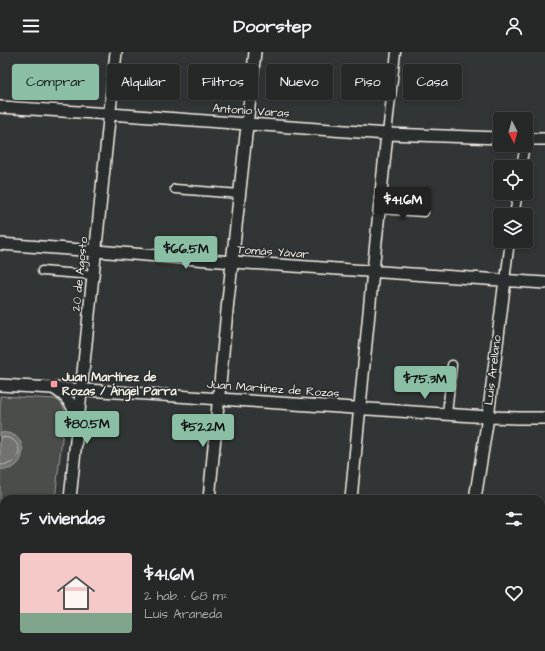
<!DOCTYPE html>
<html lang="es">
<head>
<meta charset="utf-8">
<style>
  body { margin:0; font-family:"Architects Daughter",sans-serif; background:#2e3030; color:#f1f3f6; height:100vh; display:flex; flex-direction:column; font-size:15px; white-space:nowrap }
  * { box-sizing:border-box; margin:0 }
  p { font-size:13px; color:#a4a6a8 }
  .icon { flex:none; width:22px; height:22px; fill:none; stroke:currentColor; stroke-width:2; stroke-linecap:round; stroke-linejoin:round }
  .map { position:relative; flex:1; overflow:hidden }
  .drawer { position:absolute; left:0px; top:443px; width:545px; height:156px; display:flex; flex-direction:column; background:#262828; border-radius:12px 12px 0 0; box-shadow:0 2px 6px #0003,0 0 0 1px #424445 }
  .drawer>* { flex:none }
  .hud { position:absolute; left:12px; top:12px; width:521px; height:36px; display:flex; gap:8px }
  .needle { width:26px; rotate:174deg }
  .buttons { position:absolute; left:493px; top:60px; display:grid; gap:8px }
  .buttons a { display:grid; place-items:center; width:40px; height:40px; border-radius:4px; background:#262828; box-shadow:0 2px 6px #0003,0 0 0 1px #424445; font-size:20px }
  .price { position:absolute; translate:-50% -34px; padding:0 9px; border-radius:4px; background:#8abfa5; color:#111; font-size:13px; line-height:26px; filter:drop-shadow(0 1px 2px #0008) }
  .price::after { content:''; position:absolute; left:50%; top:24px; width:12px; height:9px; margin-left:-6px; background:inherit; clip-path:polygon(0 0,100% 0,50% 100%) }
  .price.selected { background:#222; color:#fff }
  ul { padding:0; list-style:none }
  li { display:flex; align-items:center; gap:12px; height:100px; padding:0 20px }
  li span { display:grid; place-items:center; flex:none; width:112px; height:80px; border-radius:4px; color:#555 }
  li>.icon { margin-inline-start:auto }
  span .icon { width:48px; height:48px; fill:#fffc; stroke-width:1 }
  li b { font-size:17px }
  h2 { display:flex; justify-content:space-between; align-items:center; height:48px; padding:0 20px; font-size:17px }
  .tag { padding:0 14px; border-radius:4px; background:#262828; box-shadow:0 2px 6px #0003,0 0 0 1px #424445; font-size:14px; line-height:36px }
  .tag.selected { background:#8abfa5; color:#111 }
  header { display:flex; justify-content:space-between; align-items:center; height:52px; padding:0 20px; background:#262828; font-size:18px; font-weight:700 }
  .map>svg:first-child { display:block }
</style>
</head>
<body>
<header><svg class="icon" aria-label="menu" viewBox="0 0 24 24"><path d="M4 6h16M4 12h16M4 18h16"/></svg>Doorstep<svg class="icon" aria-label="person" viewBox="0 0 24 24"><circle cx="12" cy="8" r="4"/><path d="M4 21q1-7 8-7t8 7"/></svg></header>
<div class="map">
<svg width="545" height="599" viewBox="0 0 545 599">
  <rect width="100%" height="100%" fill="#323535"/>
  <filter id="ink" filterUnits="userSpaceOnUse"><feTurbulence type="fractalNoise" baseFrequency=".025" numOctaves="2"/><feDisplacementMap in="SourceGraphic" scale="8" xChannelSelector="R" yChannelSelector="G"/><feConvolveMatrix kernelMatrix="1 2 1 2 8 2 1 2 1" color-interpolation-filters="sRGB"/></filter>
  <g filter="url(#ink)">
    <!-- built -->
    <path fill="#404242" d="M545,492V599H459L460,595H541V493Z"/>
    <!-- green -->
    <path fill="#4b4d4c" stroke="#a09f9a" d="M0,344L55,347C61,350 64,354 65,361L55,447H4V455H0Z
      M0,473L4,474V595H188V599H0Z"/>
    <!-- water -->
    <path fill="#727370" stroke="#a6a5a0" d="M0,381C31,377 29,422 0,417Z"/>
    <g fill="none" stroke-linecap="round" stroke-linejoin="round">
      <!-- shore -->
      <path stroke="#c0bfb8" stroke-width="1" d="M0,385C26,384 25,414 0,413"/>
      <!-- street casing -->
      <g stroke="#f4f1e8" stroke-width="11">
        <path id="street" d="M387,82L396,0
          M521,115L525,93
          M175,137L240,142
          M379,157L424,160
          M514,163L518,141
          M42,219L93,223
          M505,228L510,189
          M447,362L452,313
          M333,599L334,595"/>
      </g>
      <!-- secondary casing -->
      <g stroke="#f4f1e8" stroke-width="14">
        <path id="secondary" d="M0,55L110,62L387,82L500,86
          M526,87H545
          M0,192L96,199L233,210L545,231
          M0,333L87,338L488,365L519,366H545
          M53,336C66,343 72,352 78,366
          M70,447L116,0
          M209,447L228,248L255,0
          M351,447L373,219L387,82
          M475,447L488,365L505,228
          M194,599L195,595"/>
      </g>
      <!-- primary casing -->
      <g stroke="#f4f1e8" stroke-width="16">
        <path id="primary" d="M0,470H4
          M541,481L545,479
          M451,599V595"/>
      </g>
      <!-- street -->
      <use href="#street" stroke="#2a2d2e" stroke-width="8"/>
      <!-- secondary -->
      <use href="#secondary" stroke="#2a2d2e" stroke-width="11"/>
      <!-- primary -->
      <use href="#primary" stroke="#2a2d2e" stroke-width="13"/>
    </g>
  </g>
  <!-- markers -->
  <rect fill="#ff9aa2" stroke="#2a2d2e" stroke-width="1.5" x="50" y="328" width="8" height="8" rx="2"/>
  <g text-anchor="middle" dominant-baseline="central" stroke-width="3" stroke-linejoin="round" paint-order="stroke">
    <!-- street labels -->
    <g font-size="12" fill="#f4f1e8" stroke="#2a2d2e">
      <text transform="translate(251 59) rotate(4)">Antonio Varas</text>
      <text transform="translate(273 200) rotate(4)">Tomás Yávar</text>
      <text transform="translate(80 222) rotate(-84)">20 de Agosto</text>
      <text transform="translate(493 318) rotate(-83)">Luis Arellano</text>
      <text transform="translate(273 337) rotate(4)">Juan Martínez de Rozas</text>
    </g>
    <!-- poi labels -->
    <g font-size="12" font-weight="bold" fill="#f4f1e8" stroke="#2a2d2e" text-anchor="start">
      <text x="62" y="325">Juan Martínez de<tspan x="62" dy="14">Rozas / Ángel Parra</tspan></text>
    </g>
  </g>
</svg>
<div class="buttons">
<a><svg class="needle" viewBox="-14 -14 28 28"><path d="M0-13l5 13h-10z" fill="#e53935"/><path d="M0 13l5-13h-10z" fill="#a4a6a8"/></svg></a>
<a><svg class="icon" aria-label="locate" viewBox="0 0 24 24"><circle cx="12" cy="12" r="6"/><path d="M12 2v4M12 18v4M2 12h4M18 12h4"/></svg></a>
<a><svg class="icon" aria-label="layers" viewBox="0 0 24 24"><path d="M12 4l9 5-9 5-9-5zM3 14l9 5 9-5"/></svg></a>
</div>
<b class="price selected" style="left:403px;top:169px">$41.6M</b>
<b class="price" style="left:186px;top:218px">$66.5M</b>
<b class="price" style="left:425px;top:348px">$75.3M</b>
<b class="price" style="left:87px;top:393px">$80.5M</b>
<b class="price" style="left:203px;top:396px">$52.2M</b>
<div class="hud">
<a class="tag selected">Comprar</a>
<a class="tag">Alquilar</a>
<a class="tag">Filtros</a>
<a class="tag">Nuevo</a>
<a class="tag">Piso</a>
<a class="tag">Casa</a>
</div>
<section class="drawer">
<h2>5 viviendas<svg class="icon" aria-label="filters" viewBox="0 0 24 24"><path d="M4 7h16M4 17h16"/><circle cx="9" cy="7" r="2"/><circle cx="15" cy="17" r="2"/></svg></h2>
<ul>
<li><span style="background:linear-gradient(#f6c9c9 75%,#7fa58c 0)"><svg class="icon" aria-label="home" viewBox="0 0 24 24"><path d="M3 11l9-7 9 7M6 9v11h12V9"/></svg></span><div><b>$41.6M</b><p>2 hab. · 68 m²</p><p>Luis Araneda</p></div><svg class="icon" aria-label="heart" viewBox="0 0 24 24"><path d="M12 20l-8-8c-3-5 5-10 8-4 3-6 11-1 8 4z"/></svg></li>
</ul>
</section>
</div>
</body>
</html>
